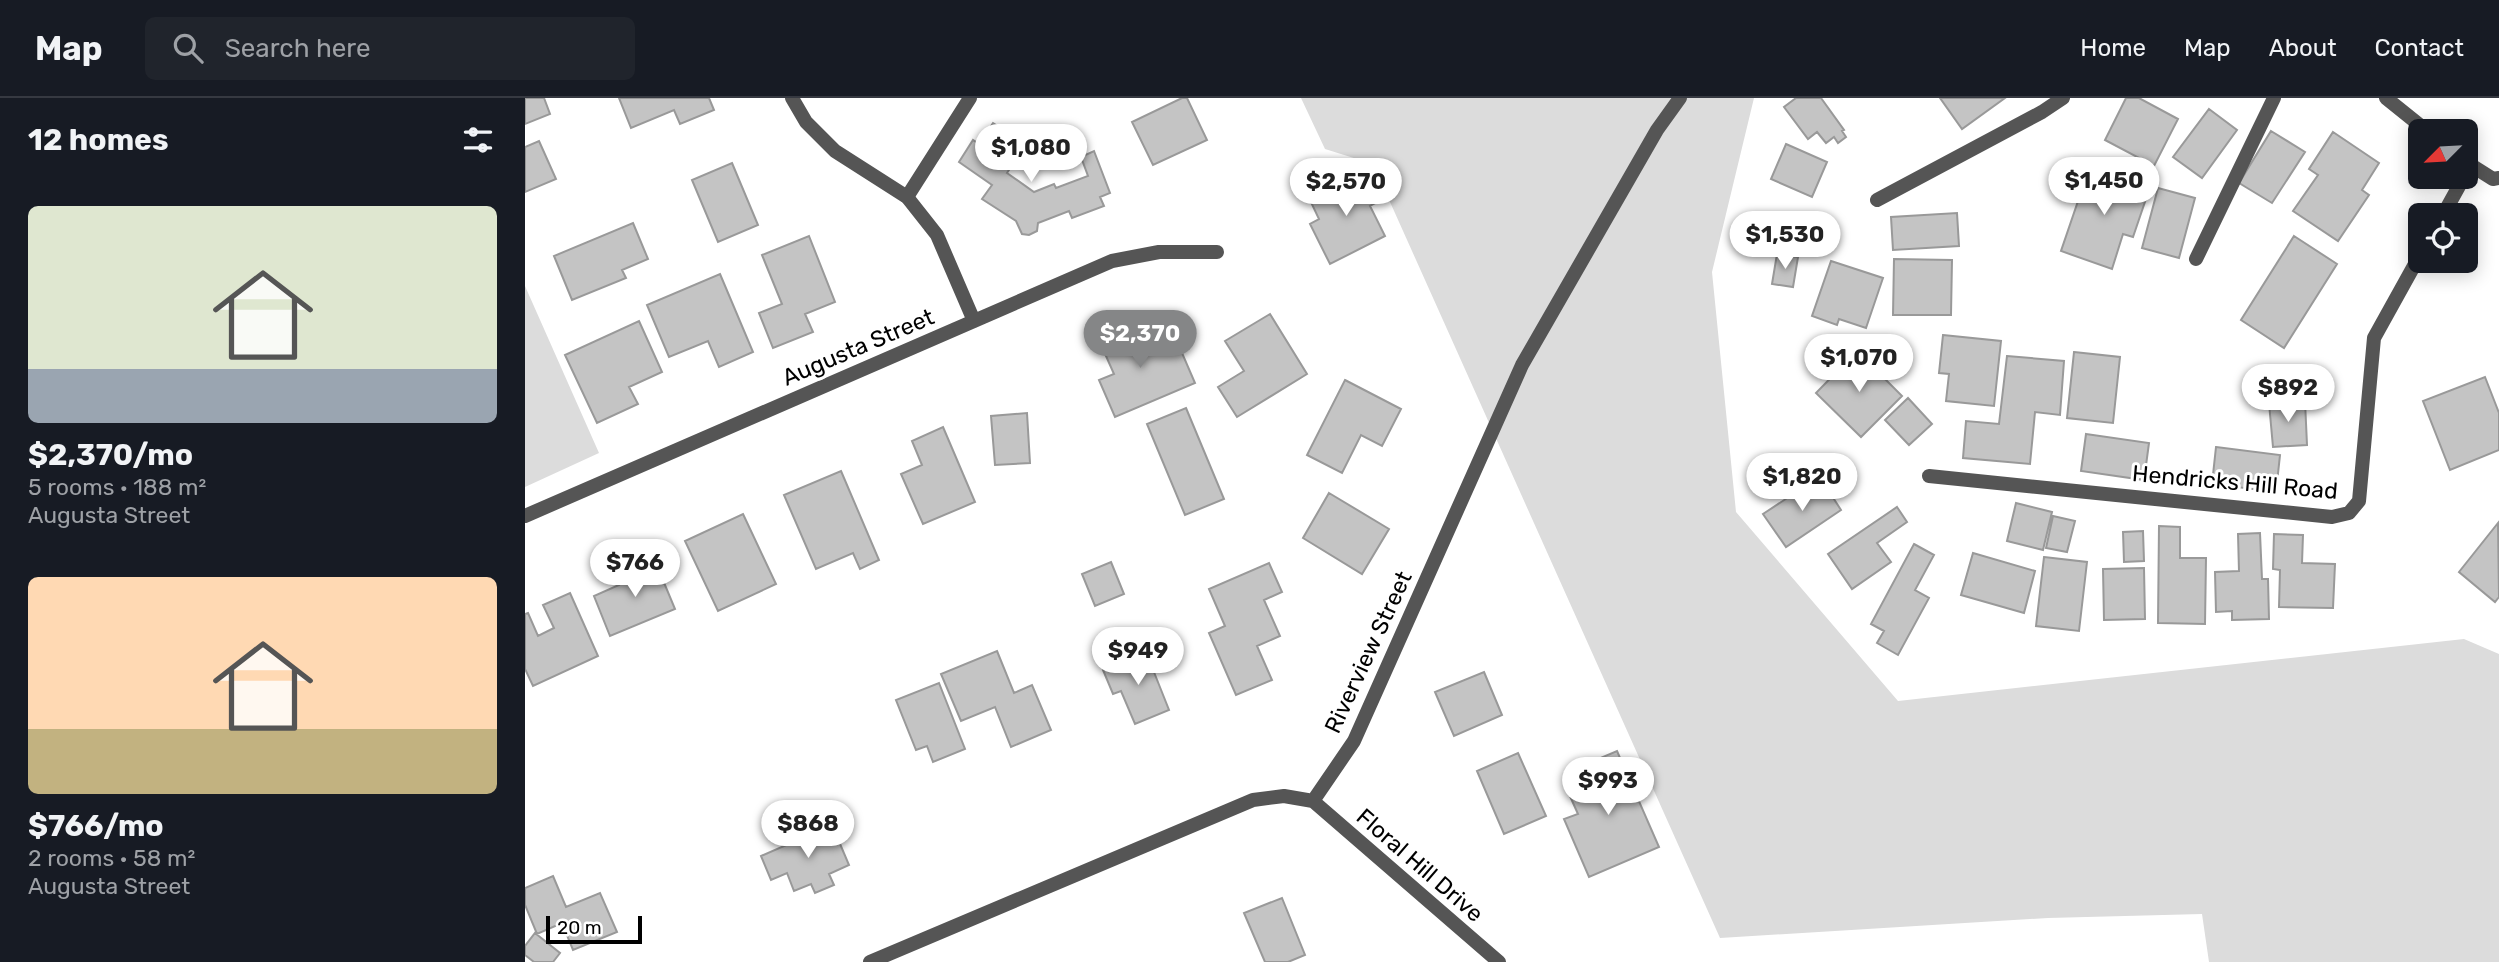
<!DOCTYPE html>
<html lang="en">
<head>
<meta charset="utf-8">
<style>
  body { margin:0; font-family:Rubik,sans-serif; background:#20242c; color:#f1f3f6; height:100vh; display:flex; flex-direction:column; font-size:26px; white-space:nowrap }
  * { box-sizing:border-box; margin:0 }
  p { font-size:23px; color:#9ea1a6 }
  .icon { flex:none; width:38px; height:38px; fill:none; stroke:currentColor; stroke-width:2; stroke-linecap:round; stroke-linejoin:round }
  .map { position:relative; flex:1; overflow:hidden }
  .side { display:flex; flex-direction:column; background:#171b24; width:525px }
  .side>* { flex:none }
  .needle { width:46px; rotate:246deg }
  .fabs { position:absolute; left:1883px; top:21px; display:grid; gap:14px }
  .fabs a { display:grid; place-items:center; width:70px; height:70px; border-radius:10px; background:#171b24; box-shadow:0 4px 18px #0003; font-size:35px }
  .scale { position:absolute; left:21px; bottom:18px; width:96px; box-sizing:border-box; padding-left:7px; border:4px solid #000; border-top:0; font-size:19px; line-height:24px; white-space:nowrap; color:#000; -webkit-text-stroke:5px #fff; paint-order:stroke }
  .price { position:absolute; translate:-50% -60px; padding:0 16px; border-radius:24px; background:#fff; color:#222; font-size:23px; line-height:46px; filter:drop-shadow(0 2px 4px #0008) }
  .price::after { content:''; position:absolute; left:50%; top:42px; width:21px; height:16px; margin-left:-10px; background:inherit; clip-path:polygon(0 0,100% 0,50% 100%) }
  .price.on { background:#858687; color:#fff }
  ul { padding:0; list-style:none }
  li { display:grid; align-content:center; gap:14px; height:371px; padding:0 28px }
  li span { display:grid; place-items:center; height:217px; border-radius:10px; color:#555 }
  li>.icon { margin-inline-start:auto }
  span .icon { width:126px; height:126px; fill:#fffc; stroke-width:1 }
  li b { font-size:30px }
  h2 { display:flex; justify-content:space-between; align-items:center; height:84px; padding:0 28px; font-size:30px }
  header { display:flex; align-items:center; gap:42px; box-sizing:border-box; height:98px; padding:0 35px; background:#171b24; border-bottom:2px solid #363941 }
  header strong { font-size:33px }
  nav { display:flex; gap:38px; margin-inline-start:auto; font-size:24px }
  .search { width:490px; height:63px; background:#20242c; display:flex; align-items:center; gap:18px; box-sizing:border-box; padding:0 24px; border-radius:10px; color:#9ea1a6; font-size:26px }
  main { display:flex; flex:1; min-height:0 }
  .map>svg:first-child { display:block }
</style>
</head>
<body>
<header>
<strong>Map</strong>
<div class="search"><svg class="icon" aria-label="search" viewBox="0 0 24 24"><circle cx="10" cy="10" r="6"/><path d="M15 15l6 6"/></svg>Search here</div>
<nav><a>Home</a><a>Map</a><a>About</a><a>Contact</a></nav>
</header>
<main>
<section class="side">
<h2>12 homes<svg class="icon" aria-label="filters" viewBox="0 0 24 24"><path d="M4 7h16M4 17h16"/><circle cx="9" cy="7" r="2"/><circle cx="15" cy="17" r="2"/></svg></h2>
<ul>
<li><span style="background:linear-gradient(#dfe7d0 75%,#9aa5b1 0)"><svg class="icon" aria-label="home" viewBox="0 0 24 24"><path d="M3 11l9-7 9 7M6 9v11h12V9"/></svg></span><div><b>$2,370/mo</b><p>5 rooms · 188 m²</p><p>Augusta Street</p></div></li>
<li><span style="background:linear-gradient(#ffd9b3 70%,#c2b280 0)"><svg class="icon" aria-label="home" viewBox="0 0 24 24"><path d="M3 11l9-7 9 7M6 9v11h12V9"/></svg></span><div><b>$766/mo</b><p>2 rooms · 58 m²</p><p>Augusta Street</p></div></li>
</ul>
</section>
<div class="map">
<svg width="1974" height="864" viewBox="0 0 1974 864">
  <rect width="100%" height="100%" fill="#fff"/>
  <!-- green -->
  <path fill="#dcdcdc" d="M776,0H1229L1187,174L1211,414L1373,603L1939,541L1974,556V864H1684L1677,816L1523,820L1195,840L848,66L800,51Z
    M0,188L74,355L0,389Z"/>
  <!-- building -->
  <path fill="#c4c4c4" stroke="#999" stroke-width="2" d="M0,0H19L25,16L0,26Z
    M94,0H184L189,12L155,26L149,12L106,30Z
    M657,0H662L682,42L628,67L607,24Z
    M1271,0H1296L1319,32L1317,33L1321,39L1313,45L1309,39L1301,45L1292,34L1283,41L1259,9Z
    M1415,0H1480L1437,31Z
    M1601,0H1614L1653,21L1629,68L1580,42Z
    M1684,11L1712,32L1677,80L1648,59Z
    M468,25L496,43L489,55L493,58L482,75L509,94L529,86L531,90L563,78L556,59L569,53L585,95L575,99L579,108L547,120L544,113L513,125L512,133L504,137L497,136L491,123L457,101L467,87L434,64L448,42L454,46Z
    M1746,33L1780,54L1747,105L1714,85Z
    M1808,34L1854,65L1837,92L1844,97L1813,143L1768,113L1793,77L1784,71Z
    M14,43L31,81L0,94V49Z
    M1261,46L1302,64L1287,99L1246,81Z
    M207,65L233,127L193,144L167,82Z
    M1565,68L1625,89L1608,139L1598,136L1587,171L1536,153Z
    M837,74L852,104L845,108L860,138L805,166L785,126L794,121L784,100Z
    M1633,90L1670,100L1654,160L1617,150Z
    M1432,115L1434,148L1368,152L1366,119Z
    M108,125L123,161L97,172L101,180L47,202L29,158Z
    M284,138L310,204L280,216L288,234L248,250L234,215L257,206L237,157Z
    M1769,138L1812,166L1759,250L1716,222Z
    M1252,156L1273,159L1268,189L1247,186Z
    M1369,161L1427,162L1426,217H1368Z
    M1306,163L1358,180L1341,230L1314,221L1312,227L1287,218Z
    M195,176L228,254L194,269L183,243L144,259L122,207Z
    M745,216L782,276L712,319L693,289L719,273L700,243Z
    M597,219L613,257L651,241L670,285L590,319L574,282L589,276L569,231Z
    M114,223L137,274L104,289L113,306L72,325L40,257Z
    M1418,237L1476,243L1469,308L1421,303L1424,276L1414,275Z
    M1332,253L1377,298L1336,339L1291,295Z
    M1549,254L1595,259L1588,325L1542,320Z
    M1482,258L1539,263L1535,317L1510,314L1505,366L1438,360L1441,323L1474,326Z
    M1960,279L1974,315V352L1925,372L1898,303Z
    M820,282L876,311L857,348L836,337L817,375L782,357Z
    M1383,300L1407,326L1384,347L1360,322Z
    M1780,303L1782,347L1748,349L1744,305Z
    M661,310L699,401L660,417L622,326Z
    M502,315L505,365L470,367L466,318Z
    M418,329L450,404L398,426L376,376L397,367L387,343Z
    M1561,336L1624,345L1619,382L1556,373Z
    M1691,349L1755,357L1751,394L1687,386Z
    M316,373L354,462L335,471L328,455L291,471L259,397Z
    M1298,384L1316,412L1261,449L1238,416L1282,387L1286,392Z
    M804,395L864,431L837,476L778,440Z
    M1491,405L1527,414L1518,452L1482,443Z
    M1372,409L1382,424L1352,445L1366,464L1327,491L1303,456Z
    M218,416L251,486L193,513L160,443Z
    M1528,418L1550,423L1542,454L1521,450Z
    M1973,425L1974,499L1970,504L1934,474Z
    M1634,428L1655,429V460H1681L1680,526L1633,525Z
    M1618,433L1619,463L1599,464L1598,434Z
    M1735,435L1737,481H1743L1744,521L1707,522V513L1691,514L1690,474L1714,473L1713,436Z
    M1749,436L1778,437L1777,465L1810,466L1808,510L1754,509L1755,472L1748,471Z
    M1389,446L1409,457L1390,492L1404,500L1373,557L1352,545L1359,533L1346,526Z
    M1448,455L1510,473L1499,515L1436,497Z
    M1519,459L1562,464L1554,533L1511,528Z
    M130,463L150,511L85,538L69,498L94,487L91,479Z
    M586,464L599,496L570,508L557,476Z
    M744,465L757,494L739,502L755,538L732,548L747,582L711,597L684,535L700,528L684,491Z
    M1619,470L1620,521L1579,522L1578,471Z
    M45,495L73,558L8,588L0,571V516L3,515L13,538L29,530L18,507Z
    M472,553L489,595L507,587L526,632L486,649L470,609L436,623L416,576Z
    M621,554L644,612L610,626L596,593L588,596L578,572Z
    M959,574L977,617L929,638L910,594Z
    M414,585L440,651L408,664L402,648L391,652L371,602Z
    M1092,653L1134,749L1064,779L1039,721L1053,716L1044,696L1061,689L1052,670Z
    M993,655L1021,718L979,736L952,673Z
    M307,727L324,767L304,776L309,787L290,795L286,786L269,793L262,775L246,782L236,758Z
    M28,778L41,809L75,795L92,834L48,852L37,825L12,836L0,807V790Z
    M757,800L780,857L763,864H740L719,815Z
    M10,835L35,855L28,864H9L0,857V848Z"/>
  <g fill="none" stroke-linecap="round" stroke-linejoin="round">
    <!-- lane -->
    <path stroke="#555" stroke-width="14" d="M382,99L445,0"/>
    <!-- street -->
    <path stroke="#555" stroke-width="14" d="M267,0L281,24L310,53L382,99L412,137L449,223
      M1861,0L1902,33
      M1941,64L1968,81L1974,80
      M1352,102L1517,14L1538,0
      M1918,117L1939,79
      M1671,161L1749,0
      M1404,378L1807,419L1824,415L1834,403L1849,240L1895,157
      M0,418L587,163L634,154H692
      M788,703L974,864
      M345,864L728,702L759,698L788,703L829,643L997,267L1132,32L1155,0"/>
  </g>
  <g text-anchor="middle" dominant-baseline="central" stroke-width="6" stroke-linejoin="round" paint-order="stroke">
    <!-- street labels -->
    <g font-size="23" fill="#000" stroke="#fff">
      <text transform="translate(333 249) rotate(-23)">Augusta Street</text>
      <text transform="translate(1710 384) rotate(5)">Hendricks Hill Road</text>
      <text transform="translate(843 554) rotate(-65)">Riverview Street</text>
      <text transform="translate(895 767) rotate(41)">Floral Hill Drive</text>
    </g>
  </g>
</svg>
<div class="fabs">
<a><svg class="needle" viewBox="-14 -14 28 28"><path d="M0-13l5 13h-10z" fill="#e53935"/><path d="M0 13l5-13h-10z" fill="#9ea1a6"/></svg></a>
<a><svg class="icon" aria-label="locate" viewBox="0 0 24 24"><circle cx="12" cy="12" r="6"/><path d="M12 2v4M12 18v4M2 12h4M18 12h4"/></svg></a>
</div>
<div class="scale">20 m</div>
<b class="price" style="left:506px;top:86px">$1,080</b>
<b class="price" style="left:1579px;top:119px">$1,450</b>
<b class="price" style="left:821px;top:120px">$2,570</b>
<b class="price" style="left:1260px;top:173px">$1,530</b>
<b class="price on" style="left:615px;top:272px">$2,370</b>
<b class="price" style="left:1334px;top:296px">$1,070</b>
<b class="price" style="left:1763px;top:326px">$892</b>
<b class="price" style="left:1277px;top:415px">$1,820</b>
<b class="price" style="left:110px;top:501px">$766</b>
<b class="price" style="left:613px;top:589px">$949</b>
<b class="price" style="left:1083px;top:719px">$993</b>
<b class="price" style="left:283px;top:762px">$868</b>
</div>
</main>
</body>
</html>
